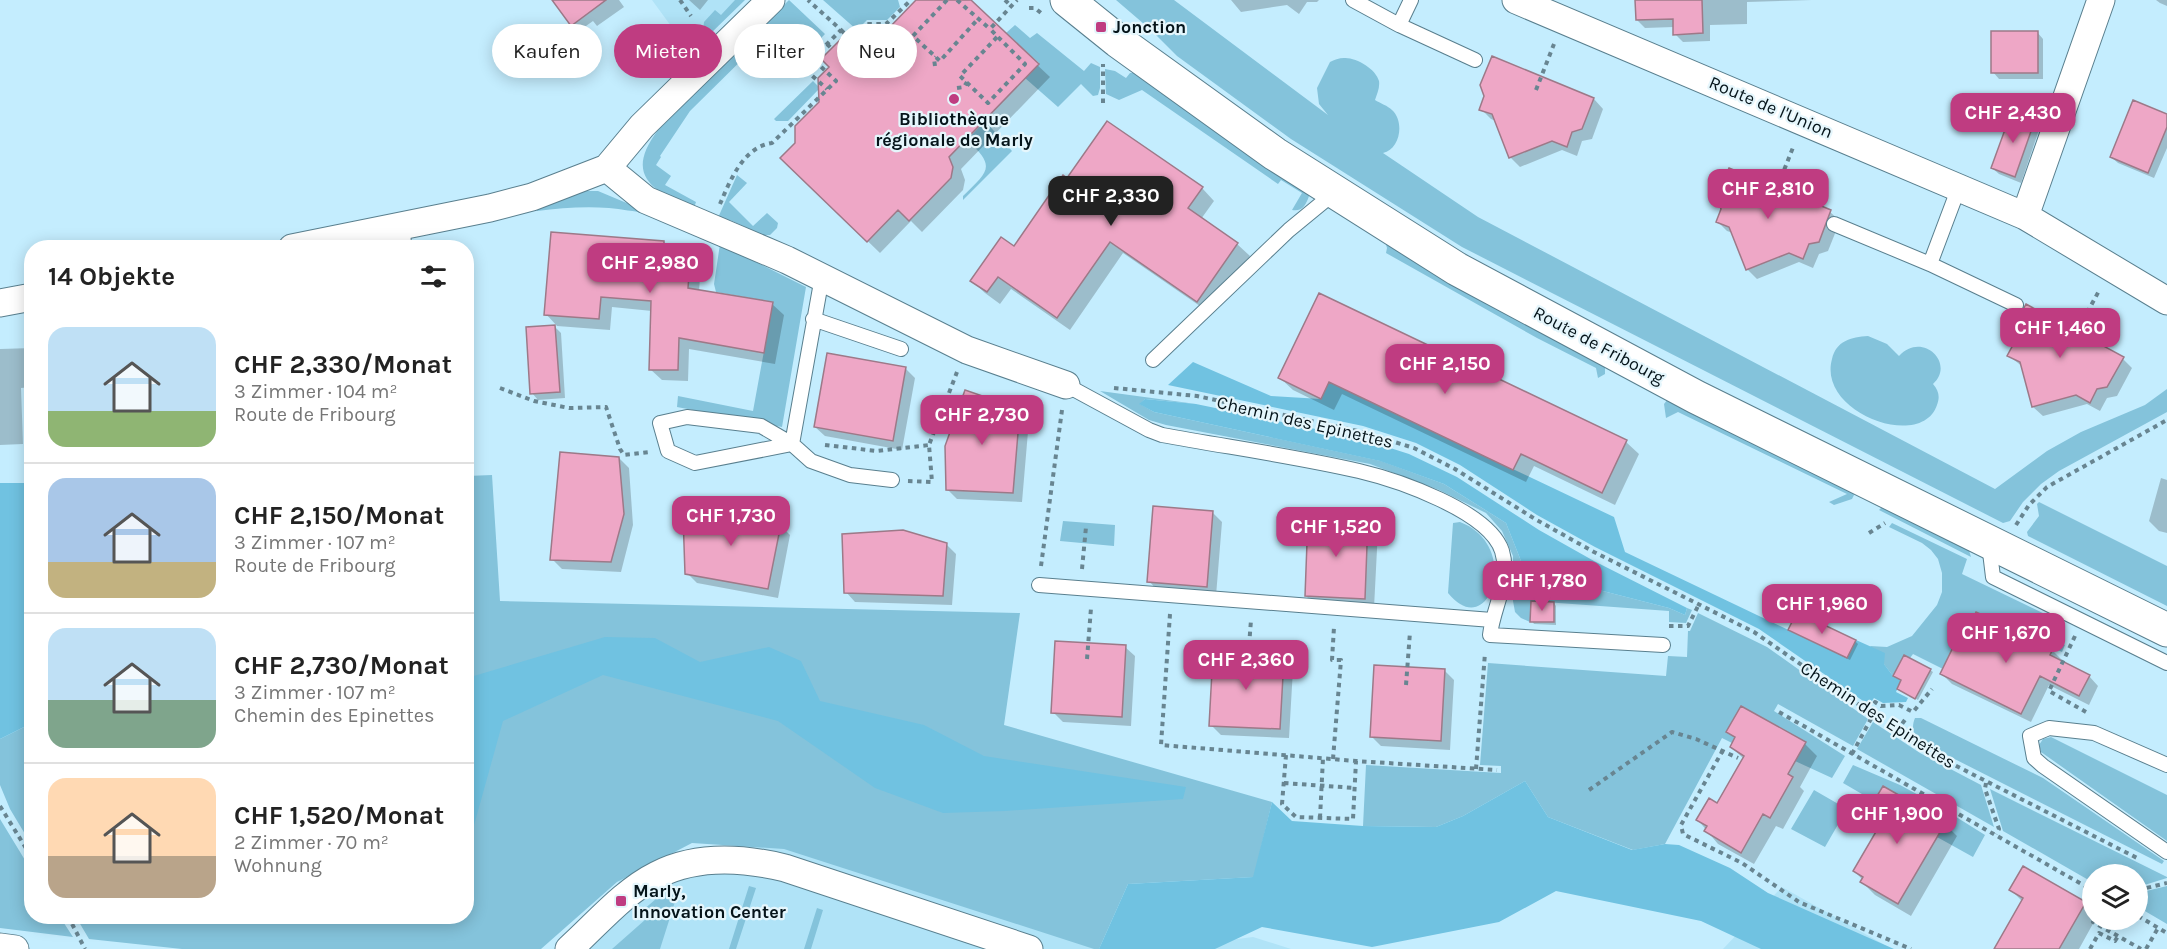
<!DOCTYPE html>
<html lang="de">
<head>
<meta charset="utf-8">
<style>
  body { margin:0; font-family:Karla,sans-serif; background:#f6f6f6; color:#222; height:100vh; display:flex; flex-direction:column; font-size:22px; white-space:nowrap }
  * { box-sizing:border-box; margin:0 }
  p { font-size:20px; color:#767676 }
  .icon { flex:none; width:33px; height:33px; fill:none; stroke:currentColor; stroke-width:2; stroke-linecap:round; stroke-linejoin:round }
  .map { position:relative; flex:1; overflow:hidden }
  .sheet { position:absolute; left:24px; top:240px; width:450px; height:684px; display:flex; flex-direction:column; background:#fff; border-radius:24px; box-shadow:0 3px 15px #0003 }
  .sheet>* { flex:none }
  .hud { position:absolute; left:492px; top:24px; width:570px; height:54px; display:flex; gap:12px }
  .tools { position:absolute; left:2082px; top:864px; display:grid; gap:12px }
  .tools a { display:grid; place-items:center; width:66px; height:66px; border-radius:50%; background:#fff; box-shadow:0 3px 15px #0003; font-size:30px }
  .price { position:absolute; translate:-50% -51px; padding:0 14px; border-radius:12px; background:#bf3c81; color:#fff; font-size:20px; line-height:39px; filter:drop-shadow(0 2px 3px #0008) }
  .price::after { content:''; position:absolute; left:50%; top:36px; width:18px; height:14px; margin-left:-9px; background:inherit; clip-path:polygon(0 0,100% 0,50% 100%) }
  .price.selected { background:#222; color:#fff }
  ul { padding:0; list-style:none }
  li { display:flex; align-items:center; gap:18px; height:150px; padding:0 24px }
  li+li { border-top:2px solid #e0e0e0 }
  li span { display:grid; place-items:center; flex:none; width:168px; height:120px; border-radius:18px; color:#555 }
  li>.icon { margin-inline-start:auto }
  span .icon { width:72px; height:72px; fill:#fffc; stroke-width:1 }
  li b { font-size:26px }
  h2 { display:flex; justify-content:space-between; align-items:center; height:72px; padding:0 24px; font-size:26px }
  .pill { padding:0 21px; border-radius:27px; background:#fff; box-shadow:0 3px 15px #0003; font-size:21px; line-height:54px }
  .pill.selected { background:#bf3c81; color:#fff }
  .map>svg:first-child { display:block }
</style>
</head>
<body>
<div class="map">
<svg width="2167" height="949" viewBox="0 0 2167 949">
  <rect width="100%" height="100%" fill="#c4edfe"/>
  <!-- built -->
  <path fill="#b0e3f7" d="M652,0H739L690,52Z
    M786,843L1112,949H577L636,854Z
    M1782,887L1892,949H1723Z
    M1253,937L1291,949H1161Z"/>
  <!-- green -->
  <path fill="#84c3db" d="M735,0H745L708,36L703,31L704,22L715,10L721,15Z
    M789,0L825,34L796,64L766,36L690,111L660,156L661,157L656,165L671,176L665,185L696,202L693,211C654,190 623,177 658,130Z
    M823,0H898L900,7L887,20H867L857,30Z
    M1116,0H1174L1328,115L1319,104L1317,88L1330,62C1334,60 1339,58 1344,58C1356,57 1376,69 1379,81C1380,88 1377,94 1375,100C1380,103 1388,106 1392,110C1405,122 1400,149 1383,153L1478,217L1995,489L2047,451L2081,432L2145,405L2167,389V412L2059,471L2041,484L2023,502L2010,521L2003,523L1462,247L1291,139L1177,56L1151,30Z
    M1015,25L1030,38L1037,33L1084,71L1091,63L1100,67V88L1098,95L1093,96L1081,84L1058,107L1025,78L1039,63L1006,33Z
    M1105,69L1115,71L1126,78L1130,73H1137L1306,191L1309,196C1306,205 1302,212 1292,210L1302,193L1281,180L1278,184L1142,90L1119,100L1106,94Z
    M813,81L820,88L788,121H776L774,119Z
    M985,121L1012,151L963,200V196C988,171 997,167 967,140Z
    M737,175L747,183L729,202L753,226L767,213L778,223L777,228L770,235H763L730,220L724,222L717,220Z
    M584,191H598L629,204L652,212C637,213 623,209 609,208C585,206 561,208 537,211L536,207L563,196Z
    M1385,241L1605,364V374L1598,378L1596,368L1537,338L1386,253L1387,248Z
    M720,244L806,287L782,427L677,407L678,396L753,411L773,302L716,292L714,284Z
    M1868,336L1887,344L1899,356C1922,331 1956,363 1933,384C1939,391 1940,397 1937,405C1922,451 1817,413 1832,359C1836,341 1851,337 1868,336Z
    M1100,391L1196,404L1145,399L1140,404L1154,412L1381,461L1444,484L1506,523L1525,571L1669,608L1685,615L1687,608L1692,610L1686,623L1669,622V611L1531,601L1530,622L1521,618L1515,612L1513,601V556L1502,531L1486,513L1439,490L1370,464L1166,425L1149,420Z
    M1668,399L1851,485L1854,495L1852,499L1834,505L1829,502L1847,494L1678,412L1666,418L1664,404Z
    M492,475L500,601L1020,613L1004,725L1272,802L1254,877L1128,884L1099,949H1094L784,849L692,843L617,882L541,949H182L89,939L76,917L466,916L467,476Z
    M2039,502L2167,566V606L2028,536L2027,532L2039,516L2037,504Z
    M1883,506L1968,547L1971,557L1879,510Z
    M1063,521L1115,525L1114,546L1060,541Z
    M1460,522C1523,546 1489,644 1448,593L1453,523Z
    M1892,523L1967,559L1962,574L2053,618L2044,635L2065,645L2062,652L1976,612L1968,629L1963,627L1943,669L1913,654L1910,658L1905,655L1893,676L1870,646L1887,647L1912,636L1937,605L1942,592V573L1938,559L1931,550L1922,543L1889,527Z
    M1698,613L1767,647L1868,719L1853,746L1778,704L1774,711L1845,756L1832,778L1795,761L1805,742L1741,706L1727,732L1736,737L1732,743L1722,738L1665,844L1633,850L1548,817L1525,781L1463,816L1436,827L1363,826L1366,765L1501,773V766L1480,765L1488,663L1666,676L1668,656L1687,657L1688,631H1690Z
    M31,716V844L10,809L0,785V739L26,726Z
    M1915,718H1921L2043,778L2164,861L2162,864L1925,744C1915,737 1910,730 1915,718Z
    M1873,722L1920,753L1981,785L1994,827L1857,749Z
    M2051,737L2167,795V841L2041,752L2039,745L2043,739Z
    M1853,765L1900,785L1937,805L1985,835L1973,857L1937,837L1883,787L1874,801L1843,783Z
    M1990,789L2167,877V878L2138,887V874H2092V882L2003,831Z
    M1814,790L1847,809L1825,847L1791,829Z
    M0,819L31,870L32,916L60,917L73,937L0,928Z
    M680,886L660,949H612L646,919L642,911L664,892Z
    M749,886L756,888L736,949H729Z
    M2167,886V924L2138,907V893Z
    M817,908L823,910L811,949H804Z"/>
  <!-- forest -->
  <path fill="#70c2e1" d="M1193,362L1271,396L1321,399L1329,382L1614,517L1625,552L1847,658L1856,640L1885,653L1884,664L1893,676L1901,680L1896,692L1908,698L1906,702L1883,703L1874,698L1869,705L1759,629L1595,547L1537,515L1460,465L1416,443L1363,426L1168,385Z
    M1145,399L1196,404L1359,438L1409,454L1457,477L1539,530L1594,561L1687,608L1685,615L1669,608L1525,571L1506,523L1444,484L1380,461L1154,412L1139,404Z
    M0,483H32L31,716L26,726L0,739Z
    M605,637L655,638L700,662L769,647L801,661L820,701L924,725L984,756L1186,787L1183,799L1005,811L943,813L875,788L778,721L603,675L503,721L473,829L467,833V678Z
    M1525,781L1548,817L1632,850L1665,844L1679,845L1730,868L1768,893L1894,949H1761L1701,921L1556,891L1499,922L1372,947L1262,927L1215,949H1099L1128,884L1253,877L1272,802L1292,821L1363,826L1436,827L1463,816Z"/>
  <!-- shadow -->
  <path fill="#0003" d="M554,0H619L624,7L597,26L593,21L579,31Z
    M689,0H708L700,10Z
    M918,0H968L1050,77L961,169L965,180L963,190L922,232L911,221L880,253L782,158L797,143L856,47L887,32Z
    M1231,0H1319L1317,2H1307L1299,14L1287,5L1241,12Z
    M1637,0H1812L1747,2V24L1710,25V41L1683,42L1675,34L1674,27L1645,28L1637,20Z
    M2156,0H2167V6L2160,3Z
    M2037,32L2043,39V79H1999L1993,72Z
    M1493,58L1594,99L1603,109L1592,139L1582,141L1577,156L1562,150L1520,167L1511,158L1496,121L1491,119L1481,109Z
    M2167,116V148L2154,178L2118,163L2111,157Z
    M2035,118L2041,124L2021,183L1999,174L1992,168Z
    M1068,180L1202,188L1214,201L1201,219L1237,244L1250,256L1210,313L1123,253L1070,330L1011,289L1000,304L985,293L972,281L1015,248Z
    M1830,212L1840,221L1828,251L1819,254L1813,268L1799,262L1757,279L1747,269L1733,233L1727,231L1718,222Z
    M664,242L671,250L690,251L701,263L699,291L772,304L784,315L775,364L689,349L688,381L662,380L650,369L652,311L612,307L610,330L557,326L546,314Z
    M1320,295L1626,442L1639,454L1615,505L1534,466L1526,482L1342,394L1334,410L1293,390L1280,378Z
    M555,327L561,333L565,398L538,400L532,393Z
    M32,348V387L21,388L23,444L0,445V349Z
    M2009,356L2123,359L2132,368L2117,396L2107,398L2100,411L2087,404L2043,416L2033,407L2023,367Z
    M905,368L915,378L902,450L825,436L815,427Z
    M1019,410L1029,420L1022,502L957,499L947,489Z
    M619,458L629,468L633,525L621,572L562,569L552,559Z
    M2161,478L2167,480V533L2159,531L2149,521Z
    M1213,513L1222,522L1216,596L1158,591L1149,581Z
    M1368,520L1378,530L1374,608L1316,606L1306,596Z
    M780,525L790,535L778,598L697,583L687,573Z
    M946,544L956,554L952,605L855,602L846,592Z
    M1554,603L1556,606V625L1534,624L1532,621Z
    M1790,630L1855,641L1858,644L1850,660Z
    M1125,647L1135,656L1131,726L1063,722L1053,712Z
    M2052,650L2062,660L2061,662L2089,676L2098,686L2089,705L2049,685L2031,722L1952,684L1942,674Z
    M1283,659L1293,669L1289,738L1221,735L1211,725Z
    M1444,670L1454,680L1450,750L1381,746L1372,737Z
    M1930,670L1933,672L1918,700L1898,689L1903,681L1895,676Z
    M1728,732L1805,744L1817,756L1800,787L1804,791L1783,829L1776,826L1754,864L1718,844L1698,820L1718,805L1744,759L1731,747L1736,739Z
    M1870,811L1945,824L1957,836L1911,916L1875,895L1862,882L1863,880L1854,871L1878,831L1873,827L1878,819Z
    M2011,890L2085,903L2092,910V920H2095L2079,949H1995L2022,901Z"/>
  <!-- building -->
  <path fill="#eea7c6" stroke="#9d7988" stroke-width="1.5" d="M552,0H606L571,26Z
    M916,0H971L1039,64L949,157L953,167L951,178L909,221L898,210L867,242L780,158L795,143V126L819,102L818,78L829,67L821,59L844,36L856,45L869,31H886Z
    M1635,0H1702L1703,33L1673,35V19L1636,20Z
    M1991,31H2038V73H1991Z
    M1492,56L1594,98L1582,129L1572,132L1567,147L1552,141L1509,158L1492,114L1479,110L1484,96L1480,85Z
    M2133,100L2167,114V127L2148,173L2110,157Z
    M2011,113L2036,117L2015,177L1991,168Z
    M1107,121L1203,187L1188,208L1238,243L1197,302L1110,242L1057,318L998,277L987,292L970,281L1001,237L1014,246L1063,175L1067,178Z
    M1729,168L1831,210L1819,242L1809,244L1803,259L1789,253L1746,270L1729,227L1716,222L1721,209L1717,198Z
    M551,232L664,241V247L691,250L688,288L773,302L764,353L679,338L678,370H649L651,301L601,297L599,319L544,315Z
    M1319,293L1627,440L1602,493L1521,454L1513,470L1329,382L1321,399L1278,378Z
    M2026,304L2124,357L2107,387L2097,389L2090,403L2076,395L2032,407L2020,362L2007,356L2014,343L2012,331Z
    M555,325L560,392L530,394L526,327Z
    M827,353L906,367L893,441L814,427Z
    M965,390L1020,409L1013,493L946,490L945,446Z
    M560,452L619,457L624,514L611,562L550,560Z
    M1153,506L1213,511L1207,587L1147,582Z
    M737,511L781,524L768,589L685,574L683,515Z
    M1308,516L1368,519L1365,599L1305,596Z
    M903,530L947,543L943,596L844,593L842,534Z
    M1531,601L1554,602V622H1530Z
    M1797,612L1856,640L1847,658L1788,630Z
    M1976,612L2053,649L2050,655L2090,675L2079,696L2040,676L2021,714L1940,674L1963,627L1968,629Z
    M1055,641L1126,645L1122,717L1051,713Z
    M1213,653L1284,658L1280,729L1209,726Z
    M1904,655L1931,669L1915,699L1897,689L1901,680L1893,676Z
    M1374,665L1445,669L1441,741L1370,737Z
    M1741,706L1806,742L1788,774L1793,777L1770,818L1763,814L1741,853L1704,831L1707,826L1696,820L1709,798L1717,803L1744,756L1730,747L1735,737L1726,732Z
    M1883,786L1946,822L1898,904L1860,882L1863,877L1853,871L1877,830L1872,827L1878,816L1868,811Z
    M2023,866L2086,902L2059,949H1994L2023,898L2009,890Z"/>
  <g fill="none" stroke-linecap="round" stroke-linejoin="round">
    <!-- service casing -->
    <g stroke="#597f8e" stroke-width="16">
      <path id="service" d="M1353,0L1399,25L1411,0
        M1399,25L1475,60
        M1834,224L1930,264L1959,187
        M403,225L404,248
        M1930,264L2016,305
        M813,319L901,349
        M1153,360L1289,230L1334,193
        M1066,385L1149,430L1162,435C1227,447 1294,456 1359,471C1397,480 1489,511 1502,551C1511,581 1493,607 1490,635L1663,645
        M792,444L695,463L668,451L660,423L687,417L761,426L792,444L811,461L850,475L892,480
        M792,444L822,277
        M1989,544L1993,577L2167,663
        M1039,585L1492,620
        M2167,765L2094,733L2049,728L2030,736L2034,758L2043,766L2167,852"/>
    </g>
    <!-- minor casing -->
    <g stroke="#597f8e" stroke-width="29">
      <path id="minor" d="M1516,0L2025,216L2167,301
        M607,168L646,200L787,260L967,350L1066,385
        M2025,216L2101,0
        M292,248L490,208L532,197L607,168L642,126L771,0
        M0,303L32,297
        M0,947L15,949
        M569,949C597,924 623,892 657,875C696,855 744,858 785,868L1029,949"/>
    </g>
    <!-- secondary casing -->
    <g stroke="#597f8e" stroke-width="35">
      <path id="secondary" d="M1067,0L1118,41L1275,154L1457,269L1696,397L2167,630"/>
    </g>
    <!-- path -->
    <path stroke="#688591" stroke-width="4" stroke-dasharray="4.5 4.5" stroke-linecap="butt" d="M680,0L691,16
      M947,0L913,36L940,61L978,19
      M957,0L990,29
      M1005,0L1011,6
      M1029,8H1035L1041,13
      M841,30L850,39L866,24H886L911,0
      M997,37L960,76L988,103L1025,64L990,29L1017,0
      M827,44L832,49
      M784,64L794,68L805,59L809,62L841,30L808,0
      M799,64L827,89
      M935,66L934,59L936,57
      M957,88L964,87L967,82
      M1536,90L1554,44
      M1103,103V64
      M1771,203L1794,145
      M720,204C730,181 743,147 772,143L836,81L813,59
      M2070,344L2100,289
      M500,388L534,401L569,408L606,407L620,449L624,455L649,452
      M1114,388L1197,396L1362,432L1414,448L1455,469L1535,519L1594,552L1754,632L1923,749L2139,859
      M825,445L877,451L929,445
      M908,481L932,482L929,445L957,372
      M2016,525L2029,505L2047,487L2167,420
      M1869,533L1885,523
      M1041,566L1062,410
      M1082,569L1086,527
      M1170,614L1161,745L1356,761L1497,770
      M1669,626H1688L1698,606
      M2075,636L2049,691L2086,712
      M1087,659L1091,608
      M1247,672L1251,620
      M1406,685L1410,632
      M1869,711L1875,702L1881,706L1899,705L1913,712L1932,689
      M1779,712L2092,890
      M1897,731L1907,717
      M1723,750L1681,825L1683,834L1742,863L1799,902L1911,949
      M1852,754L1873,715
      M1286,755L1282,804L1296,817L1353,819L1356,761
      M1333,759L1341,660H1332L1334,627
      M1476,769L1485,653
      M1284,783L1355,788
      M1986,783L1985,789L1999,829L1996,834
      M1589,790L1672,732L1696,739L1738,758
      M0,806L32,858
      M1320,818L1323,758
      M2138,890L2167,883
      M68,916L85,949
      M2138,916L2167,933
      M2095,920L2093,922L2141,949
      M2090,949L2099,933L2115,941L2118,936
      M2146,949L2158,928"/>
    <!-- service -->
    <use href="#service" stroke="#fff" stroke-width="14"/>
    <!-- minor -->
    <use href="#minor" stroke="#fff" stroke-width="27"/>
    <!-- secondary -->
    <use href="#secondary" stroke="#fff" stroke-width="33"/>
  </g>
  <!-- markers -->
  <g fill="#bf3c81" stroke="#e5f6fc" stroke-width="2">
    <rect x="1095" y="21" width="12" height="12" rx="3"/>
    <circle cx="954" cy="99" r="6"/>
    <rect x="615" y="895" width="12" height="12" rx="3"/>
  </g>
  <g text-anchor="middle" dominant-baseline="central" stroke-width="4.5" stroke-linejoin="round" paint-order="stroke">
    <!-- poi labels -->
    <g font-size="18" font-weight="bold" fill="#05141a" stroke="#e5f6fc" text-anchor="start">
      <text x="1113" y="27">Jonction</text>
      <text x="954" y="119" text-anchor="middle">Bibliothèque<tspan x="954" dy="21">régionale de Marly</tspan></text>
      <text x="633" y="891">Marly,<tspan x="633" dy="21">Innovation Center</tspan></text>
    </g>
    <!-- street labels -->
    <g font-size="18" fill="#05141a" stroke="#e5f6fc">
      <text transform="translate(1771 107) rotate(23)">Route de l'Union</text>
      <text transform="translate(1599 345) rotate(28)">Route de Fribourg</text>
      <text transform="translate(1305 422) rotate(13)">Chemin des Epinettes</text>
      <text transform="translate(1878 715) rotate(33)">Chemin des Epinettes</text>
    </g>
  </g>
</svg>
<div class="tools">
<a><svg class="icon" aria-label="layers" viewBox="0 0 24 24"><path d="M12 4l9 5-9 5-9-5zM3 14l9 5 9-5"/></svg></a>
</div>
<b class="price" style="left:2013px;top:144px">CHF 2,430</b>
<b class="price" style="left:1768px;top:220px">CHF 2,810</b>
<b class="price selected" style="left:1111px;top:227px">CHF 2,330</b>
<b class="price" style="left:650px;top:294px">CHF 2,980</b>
<b class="price" style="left:2060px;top:359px">CHF 1,460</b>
<b class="price" style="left:1445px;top:395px">CHF 2,150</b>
<b class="price" style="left:982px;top:446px">CHF 2,730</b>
<b class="price" style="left:731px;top:547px">CHF 1,730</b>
<b class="price" style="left:1336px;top:558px">CHF 1,520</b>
<b class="price" style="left:1542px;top:612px">CHF 1,780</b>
<b class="price" style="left:1822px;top:635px">CHF 1,960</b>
<b class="price" style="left:2006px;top:664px">CHF 1,670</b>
<b class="price" style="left:1246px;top:691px">CHF 2,360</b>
<b class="price" style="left:1897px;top:845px">CHF 1,900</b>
<div class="hud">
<a class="pill">Kaufen</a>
<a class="pill selected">Mieten</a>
<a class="pill">Filter</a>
<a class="pill">Neu</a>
</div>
<section class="sheet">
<h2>14 Objekte<svg class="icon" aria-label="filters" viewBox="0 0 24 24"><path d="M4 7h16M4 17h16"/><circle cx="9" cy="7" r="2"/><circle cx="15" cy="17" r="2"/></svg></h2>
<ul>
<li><span style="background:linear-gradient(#bfe0f5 70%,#8fb573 0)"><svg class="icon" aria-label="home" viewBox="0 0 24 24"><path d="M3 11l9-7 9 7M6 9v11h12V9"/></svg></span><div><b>CHF 2,330/Monat</b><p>3 Zimmer · 104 m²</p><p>Route de Fribourg</p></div></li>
<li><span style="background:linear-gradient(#a9c7e8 70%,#c2b280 0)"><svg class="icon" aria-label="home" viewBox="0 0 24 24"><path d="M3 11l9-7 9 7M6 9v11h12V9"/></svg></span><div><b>CHF 2,150/Monat</b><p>3 Zimmer · 107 m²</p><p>Route de Fribourg</p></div></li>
<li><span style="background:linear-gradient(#bfe0f5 60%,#7fa58c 0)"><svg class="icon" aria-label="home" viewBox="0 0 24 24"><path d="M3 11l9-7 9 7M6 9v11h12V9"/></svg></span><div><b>CHF 2,730/Monat</b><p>3 Zimmer · 107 m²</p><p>Chemin des Epinettes</p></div></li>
<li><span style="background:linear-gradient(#ffd9b3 65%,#b9a48a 0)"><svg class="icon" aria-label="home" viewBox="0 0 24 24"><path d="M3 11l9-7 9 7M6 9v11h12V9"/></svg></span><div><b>CHF 1,520/Monat</b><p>2 Zimmer · 70 m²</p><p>Wohnung</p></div></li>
</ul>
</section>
</div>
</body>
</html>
